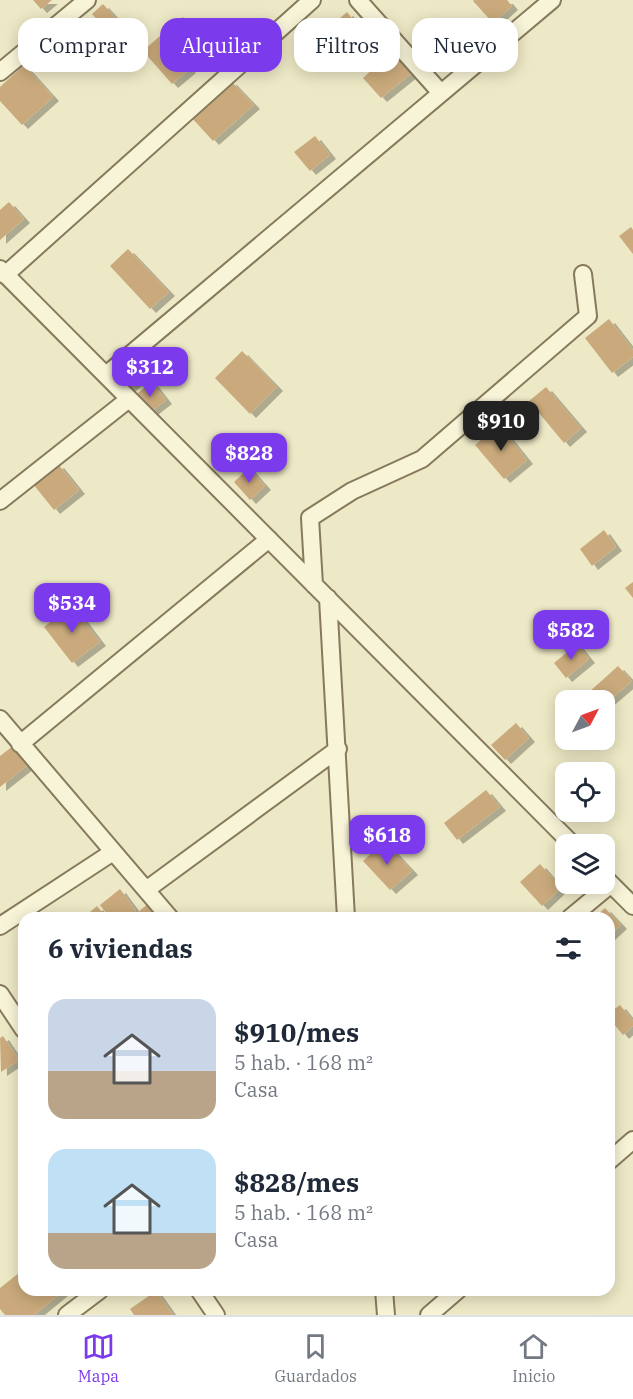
<!DOCTYPE html>
<html lang="es">
<head>
<meta charset="utf-8">
<style>
  body { margin:0; font-family:"IBM Plex Serif",serif; background:#f6f6f7; color:#1f2937; height:100vh; display:flex; flex-direction:column; font-size:22px; white-space:nowrap }
  * { box-sizing:border-box; margin:0 }
  p { font-size:20px; color:#747a83 }
  .icon { flex:none; width:33px; height:33px; fill:none; stroke:currentColor; stroke-width:2; stroke-linecap:round; stroke-linejoin:round }
  .map { position:relative; flex:1; overflow:hidden }
  .drawer { position:absolute; left:18px; top:912px; width:597px; height:384px; display:flex; flex-direction:column; background:#fff; border-radius:18px; box-shadow:0 3px 15px #0003 }
  .drawer>* { flex:none }
  .banner { position:absolute; left:18px; top:18px; width:597px; height:54px; display:flex; gap:12px }
  .needle { width:39px; rotate:49deg }
  .fabs { position:absolute; left:555px; top:690px; display:grid; gap:12px }
  .fabs a { display:grid; place-items:center; width:60px; height:60px; border-radius:12px; background:#fff; box-shadow:0 3px 15px #0003; font-size:30px }
  .price { position:absolute; translate:-50% -51px; padding:0 14px; border-radius:12px; background:#7c3aed; color:#fff; font-size:20px; line-height:39px; filter:drop-shadow(0 2px 3px #0008) }
  .price::after { content:''; position:absolute; left:50%; top:36px; width:18px; height:14px; margin-left:-9px; background:inherit; clip-path:polygon(0 0,100% 0,50% 100%) }
  .price.selected { background:#222; color:#fff }
  ul { padding:0; list-style:none }
  li { display:flex; align-items:center; gap:18px; height:150px; padding:0 30px }
  li span { display:grid; place-items:center; flex:none; width:168px; height:120px; border-radius:18px; color:#555 }
  li>.icon { margin-inline-start:auto }
  span .icon { width:72px; height:72px; fill:#fffc; stroke-width:1 }
  li b { font-size:26px }
  h2 { display:flex; justify-content:space-between; align-items:center; height:72px; padding:0 30px; font-size:26px }
  .pill { padding:0 21px; border-radius:18px; background:#fff; box-shadow:0 3px 15px #0003; font-size:21px; line-height:54px }
  .pill.selected { background:#7c3aed; color:#fff }
  .dock { display:flex; justify-content:space-around; align-items:center; height:84px; border-top:2px solid #e0e1e3; background:#fff; font-size:16px; color:#747a83 }
  .dock a { display:grid; justify-items:center; gap:3px }
  .dock .selected { color:#7c3aed }
  .map>svg:first-child { display:block }
</style>
</head>
<body>
<div class="map">
<svg width="633" height="1315" viewBox="0 0 633 1315">
  <defs>
    <filter id="shadow"><feDropShadow dx="6" dy="4" stdDeviation="0" flood-color="#0004"/></filter>
  </defs>
  <rect width="100%" height="100%" fill="#ede8c5"/>
  <!-- building -->
  <path fill="#caaa7c" filter="url(#shadow)" d="M33,0H52L41,9Z
    M474,0H507L512,6L493,23L473,1Z
    M103,4L124,27L113,37L92,14Z
    M347,12L363,32L341,51L324,32Z
    M76,15L100,41L83,57L59,30Z
    M183,17L208,46L190,62L165,33Z
    M161,35L190,69L172,84L143,51Z
    M379,37L412,73L381,98L363,78L378,64L365,50Z
    M24,65L53,97L22,125L0,101V87Z
    M231,81L254,105L213,141L191,117Z
    M315,136L330,155L310,171L294,152Z
    M9,202L24,219L0,240V210Z
    M631,227L633,230V254L619,236Z
    M128,249L169,292L150,309L110,266Z
    M609,319L633,350V357L612,373L585,338Z
    M140,351L154,365L126,391L112,376Z
    M242,351L277,387L250,414L215,378Z
    M152,382L166,400L148,414L134,396Z
    M546,387L581,428L564,443L529,401Z
    M499,425L527,460L504,479L475,445Z
    M58,464L79,490L54,510L33,484Z
    M249,468L265,486L250,500L234,482Z
    M604,530L616,547L592,566L580,549Z
    M633,582V598L625,588Z
    M72,605L100,642L72,663L44,627Z
    M577,644L589,659L566,678L554,663Z
    M618,666L632,681L604,705V700H595L588,693Z
    M516,723L529,738L505,760L491,745Z
    M13,746L28,765L0,787V756Z
    M486,790L500,807L457,840L444,823Z
    M384,841L412,871L390,890L363,861Z
    M540,864L561,888L542,906L520,882Z
    M120,889L136,911L127,918H110L100,905Z
    M149,903L160,918H131Z
    M97,906L107,918H83Z
    M605,908L621,925L609,936V918H594Z
    M620,1005L633,1021V1026L623,1035L609,1018V1013Z
    M3,1036L19,1060L1,1072L0,1038Z
    M24,1269V1290H60L62,1292L34,1315H5L0,1309V1288Z
    M156,1291L173,1315H134L130,1309Z"/>
  <g fill="none" stroke-linecap="round" stroke-linejoin="round">
    <!-- street casing -->
    <g stroke="#877a5c" stroke-width="20">
      <path id="street" d="M358,0L441,93
        M0,72L87,0
        M0,269L572,844
        M5,275L312,0
        M106,375L552,0
        M0,501L129,399
        M314,585L310,518L352,491L422,459L588,316L583,274
        M328,598L346,918
        M0,719L170,918
        M20,744L269,539
        M604,877L633,906
        M146,890L338,749
        M570,918L611,884
        M0,926L113,852
        M0,994L24,1030
        M609,1161L633,1140
        M199,1290L216,1315
        M384,1290L386,1315
        M67,1315L100,1290
        M429,1315L458,1290"/>
    </g>
    <!-- street -->
    <use href="#street" stroke="#f8f4d8" stroke-width="16"/>
  </g>
</svg>
<div class="fabs">
<a><svg class="needle" viewBox="-14 -14 28 28"><path d="M0-13l5 13h-10z" fill="#e53935"/><path d="M0 13l5-13h-10z" fill="#747a83"/></svg></a>
<a><svg class="icon" aria-label="locate" viewBox="0 0 24 24"><circle cx="12" cy="12" r="6"/><path d="M12 2v4M12 18v4M2 12h4M18 12h4"/></svg></a>
<a><svg class="icon" aria-label="layers" viewBox="0 0 24 24"><path d="M12 4l9 5-9 5-9-5zM3 14l9 5 9-5"/></svg></a>
</div>
<b class="price" style="left:150px;top:398px">$312</b>
<b class="price selected" style="left:501px;top:452px">$910</b>
<b class="price" style="left:249px;top:484px">$828</b>
<b class="price" style="left:72px;top:634px">$534</b>
<b class="price" style="left:571px;top:661px">$582</b>
<b class="price" style="left:387px;top:866px">$618</b>
<div class="banner">
<a class="pill">Comprar</a>
<a class="pill selected">Alquilar</a>
<a class="pill">Filtros</a>
<a class="pill">Nuevo</a>
</div>
<section class="drawer">
<h2>6 viviendas<svg class="icon" aria-label="filters" viewBox="0 0 24 24"><path d="M4 7h16M4 17h16"/><circle cx="9" cy="7" r="2"/><circle cx="15" cy="17" r="2"/></svg></h2>
<ul>
<li><span style="background:linear-gradient(#c9d6e8 60%,#b9a48a 0)"><svg class="icon" aria-label="home" viewBox="0 0 24 24"><path d="M3 11l9-7 9 7M6 9v11h12V9"/></svg></span><div><b>$910/mes</b><p>5 hab. · 168 m²</p><p>Casa</p></div></li>
<li><span style="background:linear-gradient(#bfe0f5 70%,#b9a48a 0)"><svg class="icon" aria-label="home" viewBox="0 0 24 24"><path d="M3 11l9-7 9 7M6 9v11h12V9"/></svg></span><div><b>$828/mes</b><p>5 hab. · 168 m²</p><p>Casa</p></div></li>
</ul>
</section>
</div>
<nav class="dock">
<a class="selected"><svg class="icon" aria-label="map" viewBox="0 0 24 24"><path d="M3 6l6-2 6 2 6-2v14l-6 2-6-2-6 2zM9 4v14M15 6v14"/></svg>Mapa</a>
<a><svg class="icon" aria-label="saved" viewBox="0 0 24 24"><path d="M7 4h10v16l-5-4-5 4z"/></svg>Guardados</a>
<a><svg class="icon" aria-label="home" viewBox="0 0 24 24"><path d="M3 11l9-7 9 7M6 9v11h12V9"/></svg>Inicio</a>
</nav>
</body>
</html>
